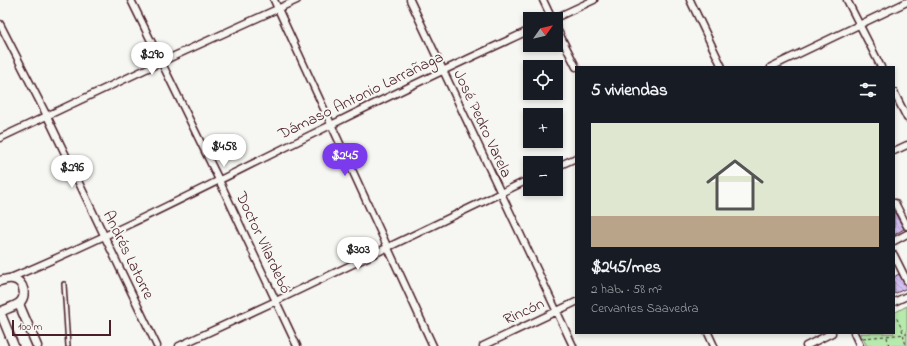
<!DOCTYPE html>
<html lang="es">
<head>
<meta charset="utf-8">
<style>
  body { margin:0; font-family:"Indie Flower",sans-serif; background:#20242c; color:#f1f3f6; height:100vh; display:flex; flex-direction:column; font-size:15px; white-space:nowrap }
  * { box-sizing:border-box; margin:0 }
  p { font-size:13px; color:#9ea1a6 }
  .icon { flex:none; width:22px; height:22px; fill:none; stroke:currentColor; stroke-width:2; stroke-linecap:round; stroke-linejoin:round }
  .map { position:relative; flex:1; overflow:hidden }
  .sheet { position:absolute; left:575px; top:66px; width:320px; height:268px; display:flex; flex-direction:column; background:#171b24; border-radius:0px; box-shadow:0 2px 6px #0003 }
  .sheet>* { flex:none }
  .needle { width:26px; rotate:56deg }
  .buttons { position:absolute; left:523px; top:12px; display:grid; gap:8px }
  .buttons a { display:grid; place-items:center; width:40px; height:40px; border-radius:0px; background:#171b24; box-shadow:0 2px 6px #0003; font-size:20px }
  .scale { position:absolute; left:12px; bottom:10px; width:99px; box-sizing:border-box; padding-left:4px; border:2px solid #4a1f2b; border-top:0; font-size:11px; line-height:14px; white-space:nowrap; color:#4a1f2b; -webkit-text-stroke:3px #f6f6f2; paint-order:stroke }
  .price { position:absolute; translate:-50% -34px; padding:0 9px; border-radius:14px; background:#fff; color:#222; font-size:13px; line-height:26px; filter:drop-shadow(0 1px 2px #0008) }
  .price::after { content:''; position:absolute; left:50%; top:24px; width:12px; height:9px; margin-left:-6px; background:inherit; clip-path:polygon(0 0,100% 0,50% 100%) }
  .price.on { background:#7c3aed; color:#fff }
  ul { padding:0; list-style:none }
  li { display:grid; align-content:center; gap:8px; height:212px; padding:0 16px }
  li+li { border-top:1px solid #363941 }
  li span { display:grid; place-items:center; height:124px; border-radius:0px; color:#555 }
  li>.icon { margin-inline-start:auto }
  span .icon { width:72px; height:72px; fill:#fffc; stroke-width:1 }
  li b { font-size:17px }
  h2 { display:flex; justify-content:space-between; align-items:center; height:48px; padding:0 16px; font-size:17px }
  .map>svg:first-child { display:block }
</style>
</head>
<body>
<div class="map">
<svg width="907" height="346" viewBox="0 0 907 346">
  <defs>
    <pattern id="building-back-hatch" width="6" height="6" patternUnits="userSpaceOnUse"><rect width="6" height="6" fill="#d3c1f2"/><path d="M-1 5l2 2M0 0l6 6M5-1l2 2" fill="none" stroke="#b7a5d0"/></pattern>
  </defs>
  <rect width="100%" height="100%" fill="#f6f6f2"/>
  <filter id="ink" filterUnits="userSpaceOnUse"><feTurbulence type="fractalNoise" baseFrequency=".025" numOctaves="2"/><feDisplacementMap in="SourceGraphic" scale="8" xChannelSelector="R" yChannelSelector="G"/><feConvolveMatrix kernelMatrix="1 2 1 2 8 2 1 2 1" color-interpolation-filters="sRGB"/></filter>
  <g filter="url(#ink)">
    <!-- green -->
    <path fill="#b6ebad" stroke="#80856c" d="M907,306V346H867L860,333H894V313Z"/>
    <!-- building -->
    <path fill="url(#building-back-hatch)" stroke="#4a1f2b" d="M894,211L904,229L894,235Z
      M899,274L907,288L894,294V277Z"/>
    <g fill="none" stroke-linecap="round" stroke-linejoin="round">
      <!-- lane casing -->
      <g stroke="#4a1f2b" stroke-width="6">
        <path id="lane" d="M64,284L68,346"/>
      </g>
      <!-- street casing -->
      <g stroke="#4a1f2b" stroke-width="9">
        <path id="street" d="M131,0L219,180L297,346
          M274,0L433,346
          M410,0L573,346
          M543,0L552,19
          M690,0L722,67
          M847,0L881,67
          M553,19L594,0
          M0,24L47,116L157,346
          M556,27L576,67
          M771,67L907,2
          M894,92L907,118
          M0,138L161,62L297,0
          M894,151L907,145
          M556,167L576,158
          M894,203H895L907,226
          M894,241L907,234
          M894,255L907,281
          M8,279C118,233 224,177 331,125C397,92 463,61 530,30
          M894,302L907,296
          M708,333L714,346
          M854,333L860,346
          M179,346L276,301L530,179
          M483,346L576,302
          M806,346L832,333"/>
      </g>
      <!-- secondary casing -->
      <g stroke="#4a1f2b" stroke-width="11">
        <path id="secondary" d="M0,281C4,280 8,278 13,279C24,281 28,297 18,304C13,307 6,309 0,312
          M19,304L37,346
          M0,312L14,346"/>
      </g>
      <!-- path -->
      <path stroke="#4a1f2b" stroke-width="1" stroke-dasharray="3 3" stroke-linecap="butt" d="M894,313L902,329L906,346
        M887,337L889,346
        M863,338L907,334"/>
      <!-- lane -->
      <use href="#lane" stroke="#f6f6f2" stroke-width="3"/>
      <!-- street -->
      <use href="#street" stroke="#f6f6f2" stroke-width="6"/>
      <!-- secondary -->
      <use href="#secondary" stroke="#f6f6f2" stroke-width="8"/>
    </g>
  </g>
  <g text-anchor="middle" dominant-baseline="central" stroke-width="4" stroke-linejoin="round" paint-order="stroke">
    <!-- street labels -->
    <g font-size="16" fill="#4a1f2b" stroke="#f6f6f2">
      <text transform="translate(361 96) rotate(-26)">Dámaso Antonio Larrañaga</text>
      <text transform="translate(482 124) rotate(65)">José Pedro Varela</text>
      <text transform="translate(263 243) rotate(65)">Doctor Vilardebó</text>
      <text transform="translate(128 255) rotate(64)">Andrés Latorre</text>
      <text transform="translate(524 312) rotate(-25)">Rincón</text>
    </g>
  </g>
</svg>
<div class="buttons">
<a><svg class="needle" viewBox="-14 -14 28 28"><path d="M0-13l5 13h-10z" fill="#e53935"/><path d="M0 13l5-13h-10z" fill="#9ea1a6"/></svg></a>
<a><svg class="icon" aria-label="locate" viewBox="0 0 24 24"><circle cx="12" cy="12" r="6"/><path d="M12 2v4M12 18v4M2 12h4M18 12h4"/></svg></a>
<a>+</a>
<a>−</a>
</div>
<div class="scale">100 m</div>
<b class="price" style="left:152px;top:76px">$290</b>
<b class="price" style="left:224px;top:168px">$458</b>
<b class="price on" style="left:345px;top:177px">$245</b>
<b class="price" style="left:72px;top:189px">$296</b>
<b class="price" style="left:358px;top:271px">$303</b>
<section class="sheet">
<h2>5 viviendas<svg class="icon" aria-label="filters" viewBox="0 0 24 24"><path d="M4 7h16M4 17h16"/><circle cx="9" cy="7" r="2"/><circle cx="15" cy="17" r="2"/></svg></h2>
<ul>
<li><span style="background:linear-gradient(#dfe7d0 75%,#b9a48a 0)"><svg class="icon" aria-label="home" viewBox="0 0 24 24"><path d="M3 11l9-7 9 7M6 9v11h12V9"/></svg></span><div><b>$245/mes</b><p>2 hab. · 58 m²</p><p>Cervantes Saavedra</p></div></li>
</ul>
</section>
</div>
</body>
</html>
